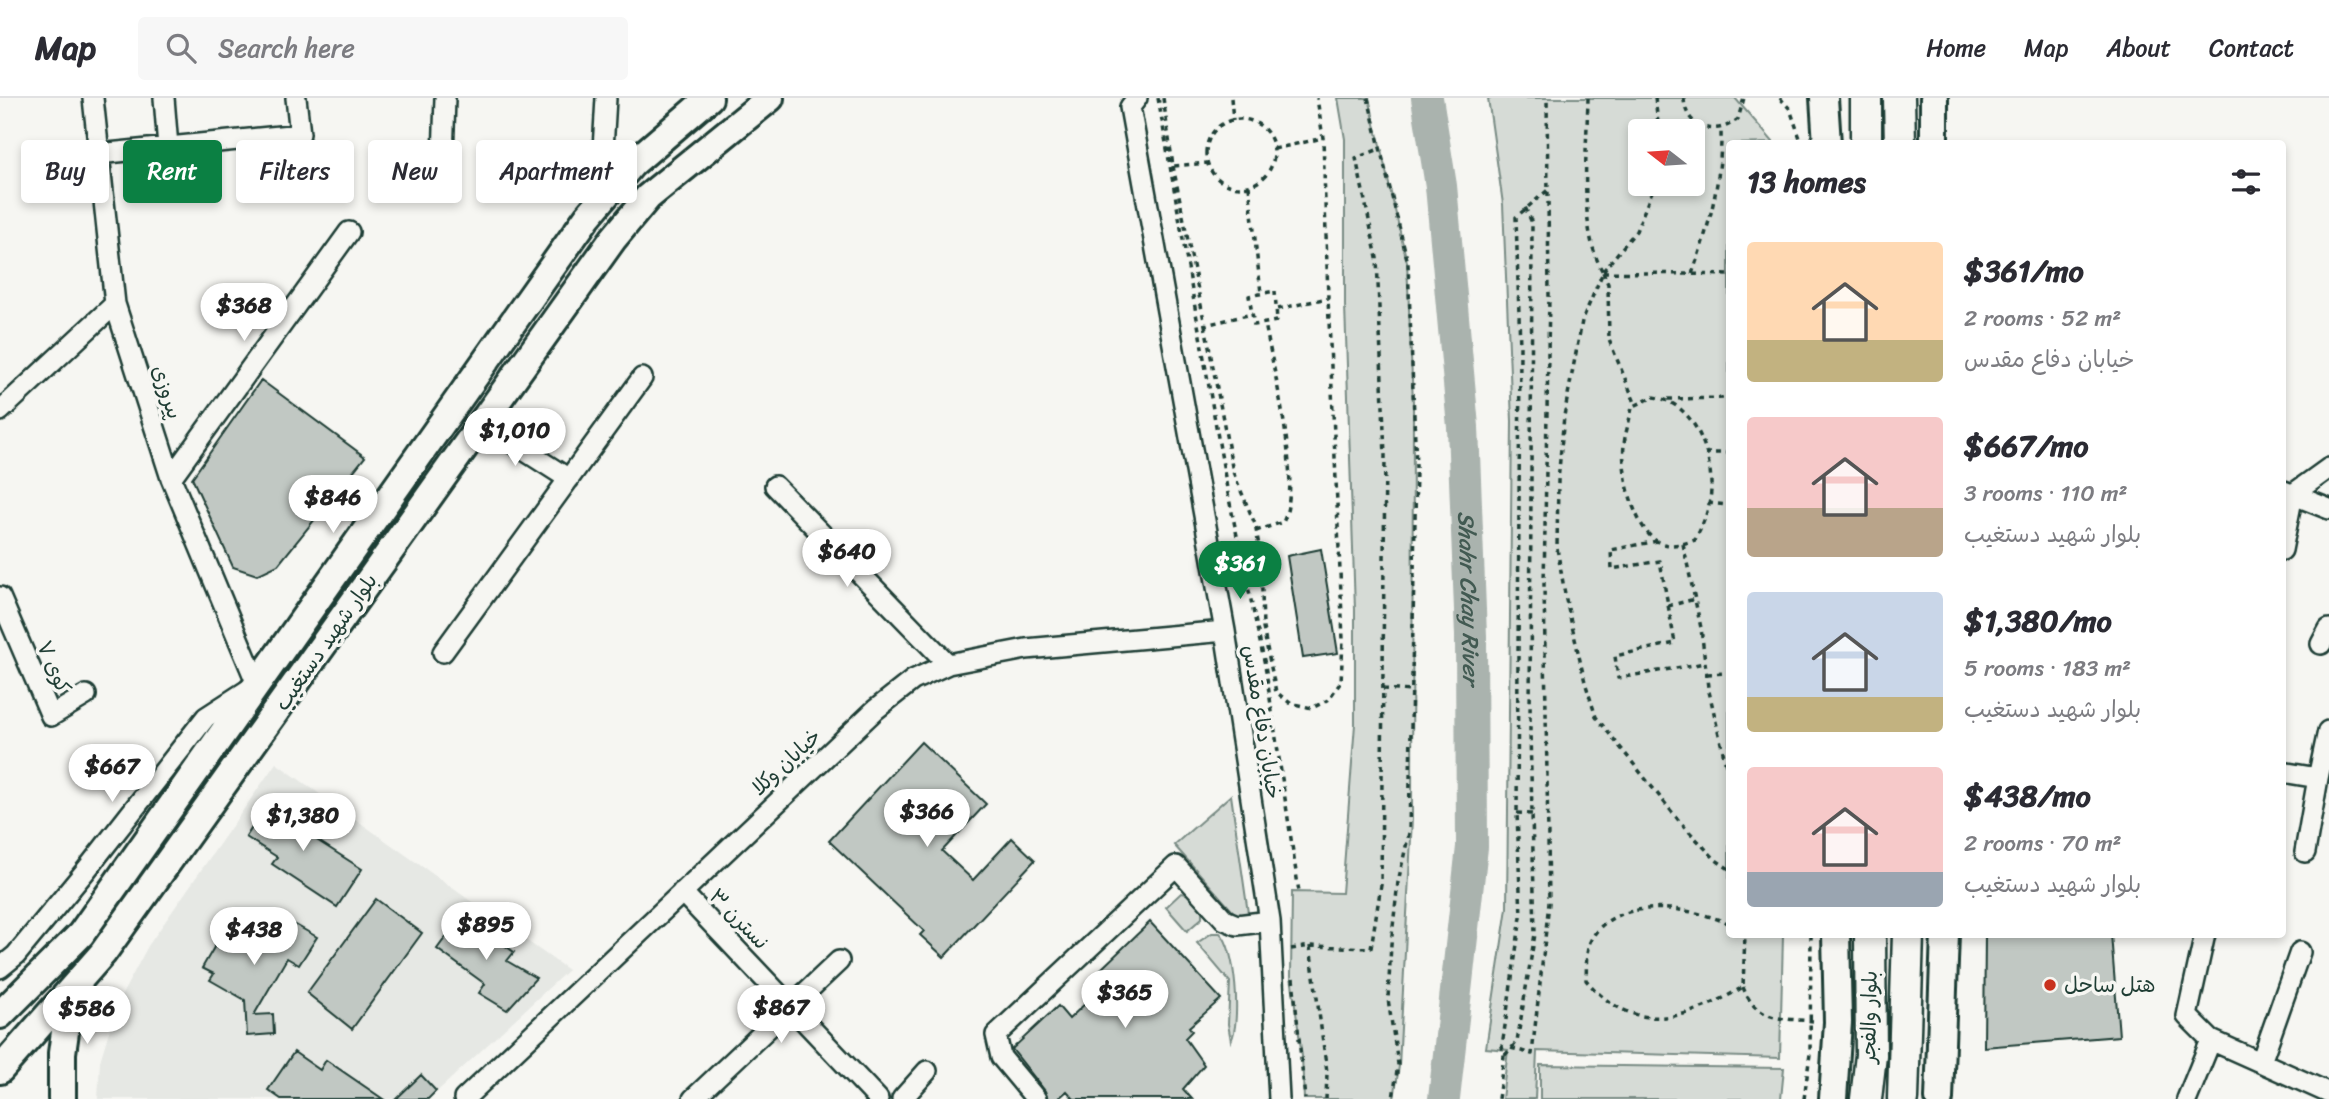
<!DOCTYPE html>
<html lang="en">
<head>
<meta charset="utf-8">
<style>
  body { margin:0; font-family:Sriracha,"Playpen Sans Arabic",sans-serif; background:#f7f7f7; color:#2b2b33; height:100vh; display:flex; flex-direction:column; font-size:26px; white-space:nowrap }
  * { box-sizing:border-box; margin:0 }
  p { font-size:23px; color:#7c7c81 }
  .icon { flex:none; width:38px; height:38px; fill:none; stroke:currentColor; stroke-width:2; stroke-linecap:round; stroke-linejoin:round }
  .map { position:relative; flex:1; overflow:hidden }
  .drawer { position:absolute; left:1726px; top:42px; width:560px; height:798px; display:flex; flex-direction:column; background:#fff; border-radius:7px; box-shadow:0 4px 10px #0003 }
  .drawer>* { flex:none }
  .top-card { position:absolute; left:21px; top:42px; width:665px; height:63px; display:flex; gap:14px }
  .needle { width:46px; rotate:287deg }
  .fabs { position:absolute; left:1628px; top:21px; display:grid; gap:14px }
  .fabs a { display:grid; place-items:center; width:77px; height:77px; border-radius:7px; background:#fff; box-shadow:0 4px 10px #0003; font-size:35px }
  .price { position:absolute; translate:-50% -60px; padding:0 16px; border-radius:24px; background:#fff; color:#222; font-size:23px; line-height:46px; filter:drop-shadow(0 2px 4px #0008) }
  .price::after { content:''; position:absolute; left:50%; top:42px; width:21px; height:16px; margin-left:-10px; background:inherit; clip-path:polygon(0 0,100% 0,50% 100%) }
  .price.on { background:#0b8043; color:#fff }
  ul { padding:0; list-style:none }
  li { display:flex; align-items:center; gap:21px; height:175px; padding:0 21px }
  li span { display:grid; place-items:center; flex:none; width:196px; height:140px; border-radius:7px; color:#555 }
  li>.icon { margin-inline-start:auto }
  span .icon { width:84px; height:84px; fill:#fffc; stroke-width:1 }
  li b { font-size:30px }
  h2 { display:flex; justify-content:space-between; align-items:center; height:84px; padding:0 21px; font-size:30px }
  .pill { padding:0 24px; border-radius:7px; background:#fff; box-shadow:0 4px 10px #0003; font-size:24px; line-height:63px }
  .pill.on { background:#0b8043; color:#fff }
  header { display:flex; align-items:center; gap:42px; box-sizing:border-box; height:98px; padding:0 35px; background:#fff; border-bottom:2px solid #e1e1e2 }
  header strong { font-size:33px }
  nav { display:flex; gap:38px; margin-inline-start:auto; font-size:24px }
  .search { width:490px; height:63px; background:#f7f7f7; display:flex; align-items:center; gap:18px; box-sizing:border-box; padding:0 24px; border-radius:7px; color:#7c7c81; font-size:26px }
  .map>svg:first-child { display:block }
</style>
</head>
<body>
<header>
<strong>Map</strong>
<div class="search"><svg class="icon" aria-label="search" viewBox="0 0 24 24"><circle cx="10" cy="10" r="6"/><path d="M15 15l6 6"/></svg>Search here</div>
<nav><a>Home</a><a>Map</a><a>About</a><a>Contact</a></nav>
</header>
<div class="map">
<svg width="2329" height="1001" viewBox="0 0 2329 1001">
  <rect width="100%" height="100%" fill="#f6f6f2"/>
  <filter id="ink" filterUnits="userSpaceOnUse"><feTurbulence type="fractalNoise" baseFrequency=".0143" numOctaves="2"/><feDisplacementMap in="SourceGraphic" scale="14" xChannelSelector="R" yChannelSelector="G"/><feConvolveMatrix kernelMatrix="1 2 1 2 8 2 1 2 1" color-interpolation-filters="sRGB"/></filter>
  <g filter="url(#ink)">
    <!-- built -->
    <path fill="#e6e8e4" d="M276,665L568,872L429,1001H98L100,963L118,904L148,848Z"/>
    <!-- green -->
    <path fill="#d6dbd6" stroke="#7a8c85" stroke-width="2" fill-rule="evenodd" d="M1338,0H1369L1407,164L1413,305L1412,721L1399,968L1394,1001H1304L1302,958L1291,878L1292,794L1342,795L1355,626V512L1345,207V41Z
      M1488,0H1735L1774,45L1729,46V836L1783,837L1780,960L1537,953L1535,1001H1502L1508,952L1486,950L1507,810L1512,323L1503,106ZM1640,33H1692V86H1640Z
      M1231,697L1248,815L1237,818L1174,747Z
      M1181,795L1193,797L1202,812V820L1187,833L1166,809Z
      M1212,835H1220C1236,849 1241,925 1231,943L1228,926L1230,884L1197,845Z
      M1540,967L1784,970L1781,1001H1540Z"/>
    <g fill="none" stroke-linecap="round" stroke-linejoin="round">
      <!-- river -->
      <path stroke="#aab3ae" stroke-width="32" id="s1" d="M1427,0L1441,88L1463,329L1471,538L1472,749L1444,1001"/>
    </g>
    <!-- building -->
    <path fill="#c1c8c3" stroke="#1f3d34" stroke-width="2" d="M261,282L365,359L278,467L257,477L233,469L192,380Z
      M1321,451L1338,555L1303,560L1287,458Z
      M921,644L986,706L942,753L973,782L1012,740L1035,762L944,859L920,837L924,833L829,743Z
      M271,700L315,729L309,737L362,771L337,809L272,766L277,759L246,739Z
      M376,801L422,835L352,931L307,895Z
      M462,817L514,854L507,863L536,880L507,912L479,895L485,886L437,851Z
      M231,820L280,849L294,826L317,839L299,867L287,860L254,917L273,916L274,936L247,938L245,902L210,882L214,876L202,870Z
      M1150,824L1221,901L1189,929L1192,933L1185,940L1204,967L1183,991L1192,1001H1074L1067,993L1058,1001H1048L1045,993L1012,951L1058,908L1069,921L1111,881L1101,871Z
      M1985,836H2111L2119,938L1984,949Z
      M294,954L320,972L326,962L383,1001H281L268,992Z
      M421,977L436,993L428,1001H396Z"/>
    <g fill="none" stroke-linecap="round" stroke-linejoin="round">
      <!-- minor casing -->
      <g stroke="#1f3d34" stroke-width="24">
        <path id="minor" d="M164,0L168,49
          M1137,0L1130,9L1225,533L1270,823L1279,1001
          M98,56L300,36L296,0
          M443,60L445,0
          M600,103L606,0
          M0,313L115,206
          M483,326L569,381
          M171,380L349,134
          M775,388L948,566
          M2284,393L2329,411
          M2282,452L2293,396L2329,370
          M0,499L51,618L86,597
          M2321,546L2329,531
          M443,554L642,280
          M2282,674L2318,680L2328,633
          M2305,754L2318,680
          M682,794L878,1001
          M2205,836L2187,918L2211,942L2329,995
          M0,870L16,857L87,771L206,619L257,586L171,380L115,206L93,0
          M2261,964L2300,854
          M464,1001L875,612L913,582L948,566L1026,551L1225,533
          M693,1001L839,863
          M902,1001L927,973
          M1036,1001L1001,959L996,937L1176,768L1225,822L1237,827L1270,823
          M2187,1001L2211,942"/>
      </g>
      <!-- major casing -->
      <g stroke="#1f3d34" stroke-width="32">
        <path id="major" d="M1824,0L1827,46
          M1934,0V46
          M0,917L81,836L588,118L632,66L709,0
          M0,972L103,855L613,141L648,99L770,0
          M62,1001V955L71,892
          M1833,1001L1838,924L1836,836
          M1939,1001L1945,836"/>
      </g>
      <!-- highway casing -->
      <g stroke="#1f3d34" stroke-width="35">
        <path id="highway" d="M1866,0V46
          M1899,0L1900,46
          M1866,1001L1871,957L1870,836
          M1903,1001L1908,836"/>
      </g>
      <!-- path -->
      <path stroke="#1f3d34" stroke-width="3.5" stroke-dasharray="5 5" stroke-linecap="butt" d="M1158,0L1228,396L1265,567L1299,794
        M1163,0L1173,68L1208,65
        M1231,0L1233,22
        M1368,0L1408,165L1416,369L1409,735L1398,784L1391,846L1388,901L1398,966L1393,1001
        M1588,0C1587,49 1578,132 1603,174L1582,223L1564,318L1558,383L1557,450L1566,502L1585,584L1596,619L1680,724L1716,762L1729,771
        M1655,0L1659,33
        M1684,0C1685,31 1716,39 1738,21L1744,0
        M1780,0L1790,11L1802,46
        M1206 55a34 34 0 1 1 68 0a34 34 0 1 1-68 0Z
        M1274,51L1323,40
        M1173,68L1205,227L1252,216
        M1249,88L1261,195
        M1603,173L1636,133L1655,86
        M1603,174L1608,186L1609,242L1636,307
        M1603,174L1729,177
        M1692,176C1709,129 1722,82 1721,31
        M1275,193L1277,223L1254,227L1249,198Z
        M1278,211L1328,200L1323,40L1317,0
        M1205,227L1233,374L1255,426L1261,459L1263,530L1276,594L1290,605L1312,610L1328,602L1341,584L1343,542L1328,200
        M1653,299C1692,304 1710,349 1711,385C1712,405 1704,425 1695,442C1683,446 1670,450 1658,444C1633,430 1621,373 1624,347C1625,335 1630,322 1632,309Z
        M1668,301L1729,300
        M1705,355H1729
        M1708,405L1729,407
        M1256,433L1283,424C1303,386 1273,272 1265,225
        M1657,443L1611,452L1612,471L1660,463L1675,545L1615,558L1618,580L1705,565
        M1683,446L1701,530L1708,589L1729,680
        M1668,508L1695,501
        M1707,576L1729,575
        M1383,591L1412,593
        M1517,715L1532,716
        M1729,826C1692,808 1611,797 1590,844C1585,856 1587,870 1586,882C1634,939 1688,922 1743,889L1745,836
        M1310,848L1327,974L1326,1001
        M1291,851L1310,848L1371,850L1381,787L1385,358L1377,160L1356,60L1382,50
        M1293,880L1305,1001
        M1743,889C1756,924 1781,920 1813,923
        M1511,950L1532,956L1549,805L1544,487L1549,197L1547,0
        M1505,957L1517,944L1535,836L1530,634L1532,125L1525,109
        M1498,1001L1504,958L1502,948L1521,819L1517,715L1520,250L1516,119L1549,91
        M1804,1001L1810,956L1811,836"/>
      <!-- minor -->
      <use href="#minor" stroke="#f6f6f2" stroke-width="19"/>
      <!-- major -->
      <use href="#major" stroke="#f6f6f2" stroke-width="26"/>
      <!-- highway -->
      <use href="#highway" stroke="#f6f6f2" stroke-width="30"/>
    </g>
  </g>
  <!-- markers -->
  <circle fill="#c8321e" stroke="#f6f6f2" stroke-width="2.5" cx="2050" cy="887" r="7"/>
  <g text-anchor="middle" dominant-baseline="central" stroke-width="7" stroke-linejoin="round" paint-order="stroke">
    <!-- street labels -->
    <g font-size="21" fill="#1f3d34" stroke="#f6f6f2">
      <text transform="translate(167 294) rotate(72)">پیروزی</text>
      <text transform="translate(326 544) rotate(-55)">بلوار شهید دستغیب</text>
      <text transform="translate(54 569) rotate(67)">کوی ۷</text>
      <text transform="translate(1262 624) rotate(81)">خیابان دفاع مقدس</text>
      <text transform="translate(786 664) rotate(-43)">خیابان وکلا</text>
      <text transform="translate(739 821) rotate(46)">نسترن ۳</text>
      <text transform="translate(1869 919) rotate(-89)">بلوار والفجر</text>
    </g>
    <!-- poi labels -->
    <g font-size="21" fill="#1f3d34" stroke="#f6f6f2" text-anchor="start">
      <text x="2064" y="887">هتل ساحل</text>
    </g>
    <!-- water labels -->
    <g font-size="23" font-style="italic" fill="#425a52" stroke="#f6f6f2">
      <text stroke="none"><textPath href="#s1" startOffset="502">Shahr Chay River</textPath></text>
    </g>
  </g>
</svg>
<div class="fabs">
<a><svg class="needle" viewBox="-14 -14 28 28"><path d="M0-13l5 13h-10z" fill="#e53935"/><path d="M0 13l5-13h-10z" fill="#7c7c81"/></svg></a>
</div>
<b class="price" style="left:244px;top:245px">$368</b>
<b class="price" style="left:515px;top:370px">$1,010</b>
<b class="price" style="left:333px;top:437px">$846</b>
<b class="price" style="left:847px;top:491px">$640</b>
<b class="price on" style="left:1240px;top:503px">$361</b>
<b class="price" style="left:112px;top:706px">$667</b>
<b class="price" style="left:927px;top:751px">$366</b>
<b class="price" style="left:303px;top:755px">$1,380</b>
<b class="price" style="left:486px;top:864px">$895</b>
<b class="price" style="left:254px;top:869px">$438</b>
<b class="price" style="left:1125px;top:932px">$365</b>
<b class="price" style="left:781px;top:947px">$867</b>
<b class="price" style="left:87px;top:948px">$586</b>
<div class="top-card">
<a class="pill">Buy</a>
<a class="pill on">Rent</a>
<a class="pill">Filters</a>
<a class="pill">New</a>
<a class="pill">Apartment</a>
</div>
<section class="drawer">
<h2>13 homes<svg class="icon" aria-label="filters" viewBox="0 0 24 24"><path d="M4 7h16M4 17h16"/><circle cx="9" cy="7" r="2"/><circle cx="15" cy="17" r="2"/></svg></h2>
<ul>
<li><span style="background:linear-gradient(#ffd9b3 70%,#c2b280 0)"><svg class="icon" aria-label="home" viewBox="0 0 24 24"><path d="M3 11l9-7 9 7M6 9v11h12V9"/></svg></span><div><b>$361/mo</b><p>2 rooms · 52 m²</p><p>خیابان دفاع مقدس</p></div></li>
<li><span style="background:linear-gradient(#f6c9c9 65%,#b9a48a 0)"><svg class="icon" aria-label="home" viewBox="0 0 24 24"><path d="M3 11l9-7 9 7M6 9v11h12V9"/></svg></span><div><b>$667/mo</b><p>3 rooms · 110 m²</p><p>بلوار شهید دستغیب</p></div></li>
<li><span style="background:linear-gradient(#c9d6e8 75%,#c2b280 0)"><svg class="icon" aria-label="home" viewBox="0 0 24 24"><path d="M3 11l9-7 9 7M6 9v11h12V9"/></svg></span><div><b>$1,380/mo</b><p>5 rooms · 183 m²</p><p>بلوار شهید دستغیب</p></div></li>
<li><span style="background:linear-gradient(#f6c9c9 75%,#9aa5b1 0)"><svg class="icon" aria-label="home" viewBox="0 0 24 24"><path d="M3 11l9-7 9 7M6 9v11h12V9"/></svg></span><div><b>$438/mo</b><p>2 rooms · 70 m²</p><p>بلوار شهید دستغیب</p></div></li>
</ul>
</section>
</div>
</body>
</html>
